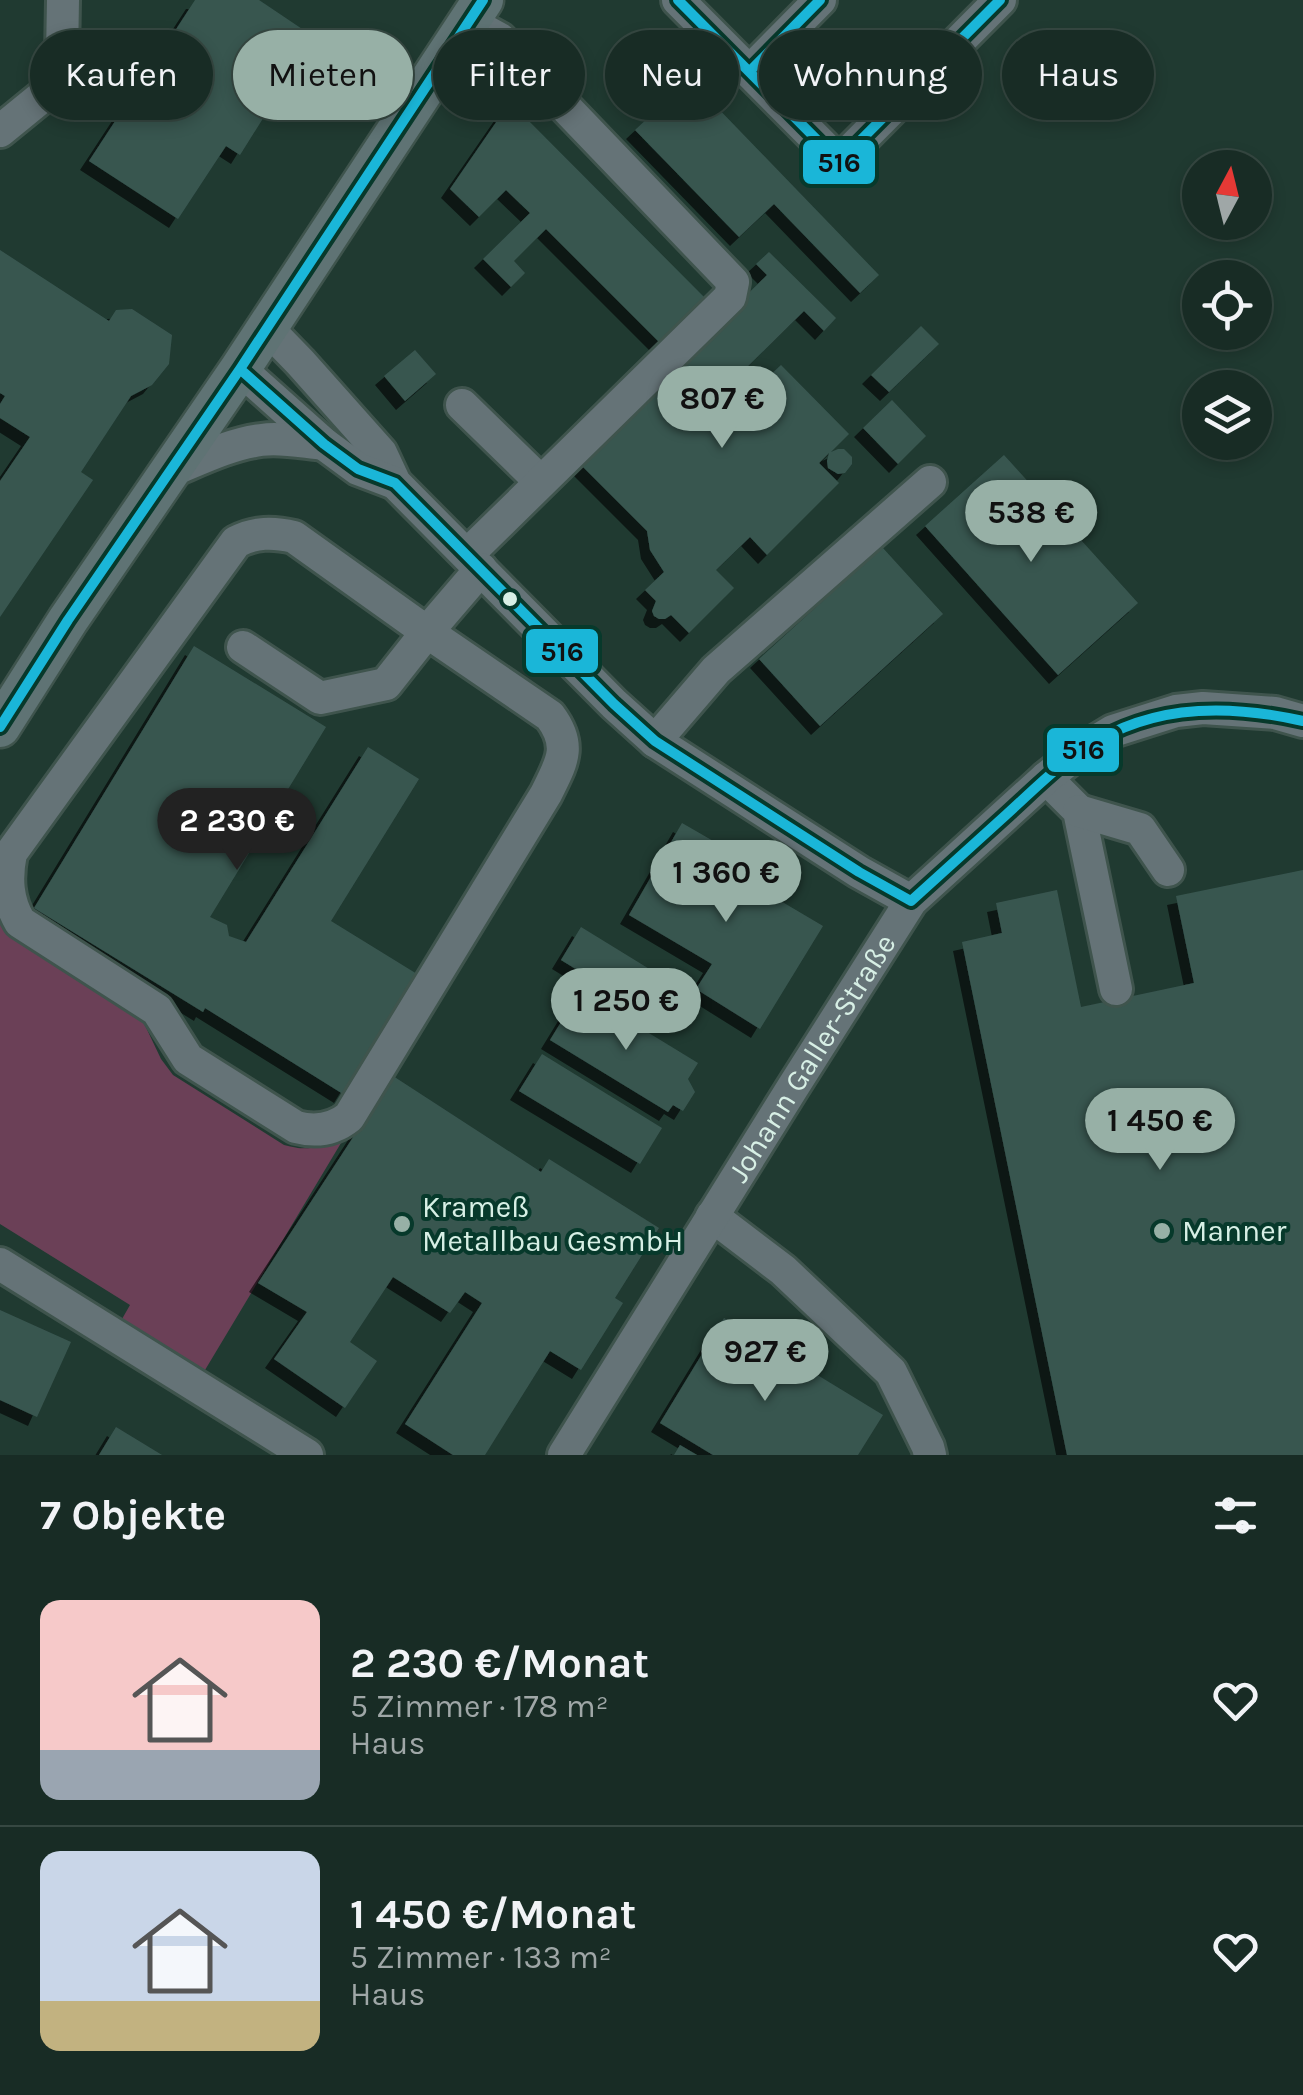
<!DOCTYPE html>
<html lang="de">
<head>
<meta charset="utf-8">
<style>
  body { margin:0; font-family:Karla,sans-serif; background:#253832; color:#f1f3f6; height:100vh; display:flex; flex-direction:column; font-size:38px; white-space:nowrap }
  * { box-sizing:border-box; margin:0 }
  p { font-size:32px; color:#9fa7a7 }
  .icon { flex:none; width:55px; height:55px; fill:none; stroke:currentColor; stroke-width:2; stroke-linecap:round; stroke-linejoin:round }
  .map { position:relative; height:1455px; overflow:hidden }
  .sheet { display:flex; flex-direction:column; background:#182c25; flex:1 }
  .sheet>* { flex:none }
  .banner { position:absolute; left:30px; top:30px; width:1245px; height:90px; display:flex; gap:20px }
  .needle { width:65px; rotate:7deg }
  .fabs { position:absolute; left:1182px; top:150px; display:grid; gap:20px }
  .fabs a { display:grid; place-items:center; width:90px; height:90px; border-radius:50%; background:#182c25; box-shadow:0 5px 15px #0003,0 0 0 2px #364842; font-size:50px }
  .price { position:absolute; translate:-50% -85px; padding:0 22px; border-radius:35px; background:#97b0a6; color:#111; font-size:32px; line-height:65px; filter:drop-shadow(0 2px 5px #0008) }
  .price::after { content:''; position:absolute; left:50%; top:60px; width:30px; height:22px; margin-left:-15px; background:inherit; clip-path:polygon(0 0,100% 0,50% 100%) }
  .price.current { background:#222; color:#fff }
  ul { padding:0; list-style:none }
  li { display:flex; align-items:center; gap:30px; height:250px; padding:0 40px }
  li+li { border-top:2px solid #364842 }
  li span { display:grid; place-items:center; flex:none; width:280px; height:200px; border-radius:20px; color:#555 }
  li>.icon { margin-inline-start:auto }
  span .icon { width:120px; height:120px; fill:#fffc; stroke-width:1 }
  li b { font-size:42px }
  h2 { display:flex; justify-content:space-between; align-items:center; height:120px; padding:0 40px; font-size:42px }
  .pill { padding:0 35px; border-radius:45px; background:#182c25; box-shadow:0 5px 15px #0003,0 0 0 2px #364842; font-size:35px; line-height:90px }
  .pill.current { background:#97b0a6; color:#111 }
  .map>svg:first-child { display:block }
</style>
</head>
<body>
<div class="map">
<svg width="1303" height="1455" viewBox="0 0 1303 1455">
  <defs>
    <filter id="shadow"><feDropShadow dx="-9" dy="9" stdDeviation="0" flood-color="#0009"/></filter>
  </defs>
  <rect width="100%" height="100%" fill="#203a31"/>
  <!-- green -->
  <path fill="#6b4057" d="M0,917L142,1019L161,1059L173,1075L284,1145C310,1152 314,1147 338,1140L341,1143L205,1370L122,1319L130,1305L0,1224Z"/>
  <!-- building -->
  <path fill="#395650" filter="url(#shadow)" d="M195,0H259L314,37L240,155L226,146L178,219L89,161L142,80L120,65L138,39L160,54Z
    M653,41L879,275L860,293L774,204L739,237L635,130L665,102L628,66Z
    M510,102L705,298L660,343L546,229L514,261L525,273L511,287L483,259L530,213L506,190L479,217L450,189Z
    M0,250L109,321L116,310L132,309L172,335L169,364L152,385L131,396L81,472L93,480L0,617V481L30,437L0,418V404L5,396L0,393Z
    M769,252L836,318L824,331L804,311L736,378L751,393L781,365L849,434L831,452L838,449H844L852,457V464L845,473L838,474L828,468L827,461L829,453L819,463L839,483L767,555L750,537L716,570L734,588L689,633L671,615L665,619H659L654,616L652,611L656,601L645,590L664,572L650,550L647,531L577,461L767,275L756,264Z
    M921,326L939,344L889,392L871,375Z
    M415,350L436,374L405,401L384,376Z
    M892,400L926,436L898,464L863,428Z
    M1004,455L1138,603L1058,675L925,526Z
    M882,547L943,614L820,726L759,659Z
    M194,646L326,727L210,917L227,925L229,936L246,942L368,747L419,779L331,921L417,974L343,1094L205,1008L203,1012L34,908Z
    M682,823L734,853L725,868L823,926L760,1029L696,989L712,964L629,915Z
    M1303,870V1455H1067L962,942L1002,933L996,903L1057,890L1081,1007L1194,983L1176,896Z
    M581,927L651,970L631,1003L561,960Z
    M580,991L698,1063L688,1079L695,1092L683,1111L673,1105L668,1112L550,1040Z
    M542,1054L662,1128L640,1164L519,1091Z
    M393,1076L541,1172L549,1159L659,1228L615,1298L623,1303L581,1370L550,1351L485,1455H453L405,1424L482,1303L465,1292L450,1313L393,1277L350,1342L377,1361L345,1408L274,1359L307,1312L258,1283Z
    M0,1310L71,1342L37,1417L0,1400Z
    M724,1318L883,1415L858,1455H713L660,1423Z
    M116,1427L162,1455H99Z
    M680,1445L697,1455H674Z"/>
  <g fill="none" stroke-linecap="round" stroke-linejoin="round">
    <!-- minor casing -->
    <g stroke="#3f544d" stroke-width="38">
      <g id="minor">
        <path d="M678,0L839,162L1000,0"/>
        <path d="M750,71L820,0"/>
        <path d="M0,131L49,91L62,57L63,0"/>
        <path d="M266,327L300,362L381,453L395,483L614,704L655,741L859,872L911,901"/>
        <path d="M240,369L324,444L358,469L395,483"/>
        <path d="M462,405L540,481"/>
        <path d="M171,471C200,459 230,444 261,440C281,437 303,442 324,444"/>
        <path d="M467,555L730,297L733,282L500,39L469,22"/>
        <path d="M243,647L320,698L386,684L427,632L550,716C573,747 561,763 546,794L349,1117C333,1130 315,1132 296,1127L188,1059L157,1010L20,922C7,900 6,878 11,853L236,542C255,532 273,532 294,537L427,632L481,569"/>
        <path d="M655,741L716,670L930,482"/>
        <path d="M1046,778L1079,811L1116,989"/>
        <path d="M1079,811L1140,829L1168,870"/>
        <path d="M712,1216L783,1270L891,1372L928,1447L930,1455"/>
        <path d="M0,1264L307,1455"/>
        <path id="s1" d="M564,1455L793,1087L911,901L1046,778L1080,751L1113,731L1176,711L1203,708L1275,713L1303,721"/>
      </g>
    </g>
    <!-- major casing -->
    <g stroke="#3f544d" stroke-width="45">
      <path id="major" d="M0,727L68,620L240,369L483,0"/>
    </g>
    <!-- minor -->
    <use href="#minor" stroke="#657377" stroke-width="32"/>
    <!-- major -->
    <use href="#major" stroke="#5f7374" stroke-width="40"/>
    <!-- bus-1 casing -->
    <g stroke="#07392b" stroke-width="18">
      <path id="bus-1" d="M678,0L839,162L1000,0
        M750,71L820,0
        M240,369L324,444L358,469L395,483L614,704L655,741L859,872L911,901
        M0,727L68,620L240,369L483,0
        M911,901C943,872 975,843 1007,814C1028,795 1048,775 1070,758C1141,705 1219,702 1303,721"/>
    </g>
    <!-- bus-1 -->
    <use href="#bus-1" stroke="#1ab6d8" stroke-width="10"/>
  </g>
  <!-- markers -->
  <circle fill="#d7efe5" stroke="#07392b" stroke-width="4" cx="510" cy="599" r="9"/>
  <g fill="#97b0a6" stroke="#07392b" stroke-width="4">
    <circle cx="402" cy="1224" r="10"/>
    <circle cx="1162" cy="1231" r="10"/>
  </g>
  <g text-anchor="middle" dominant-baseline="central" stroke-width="8" stroke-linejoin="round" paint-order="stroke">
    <!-- street labels -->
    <g font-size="30" fill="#d7efe5" stroke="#07392b">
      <text stroke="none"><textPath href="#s1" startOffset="468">Johann Galler-Straße</textPath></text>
    </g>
    <!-- poi labels -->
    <g font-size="30" fill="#d7efe5" stroke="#07392b" text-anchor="start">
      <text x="422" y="1207">Krameß<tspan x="422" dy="34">Metallbau GesmbH</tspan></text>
      <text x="1182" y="1231">Manner</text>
    </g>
  </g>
  <g stroke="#07392b" stroke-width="4">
    <rect x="801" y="138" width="76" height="48" rx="10" fill="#1ab6d8"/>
    <rect x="524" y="627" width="76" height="48" rx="10" fill="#1ab6d8"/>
    <rect x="1045" y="726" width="76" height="48" rx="10" fill="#1ab6d8"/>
  </g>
  <g font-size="28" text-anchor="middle" font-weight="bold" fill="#111">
    <text x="839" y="172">516</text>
    <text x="562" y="661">516</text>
    <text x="1083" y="759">516</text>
  </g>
</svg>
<div class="fabs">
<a><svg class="needle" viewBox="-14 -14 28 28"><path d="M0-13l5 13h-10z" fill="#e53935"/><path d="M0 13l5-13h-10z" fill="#9fa7a7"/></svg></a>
<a><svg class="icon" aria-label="locate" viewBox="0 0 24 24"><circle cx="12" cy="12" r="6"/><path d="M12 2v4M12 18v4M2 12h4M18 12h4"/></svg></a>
<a><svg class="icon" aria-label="layers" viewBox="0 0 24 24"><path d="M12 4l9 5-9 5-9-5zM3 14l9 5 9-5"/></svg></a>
</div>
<b class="price" style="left:722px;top:451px">807 €</b>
<b class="price" style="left:1031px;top:565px">538 €</b>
<b class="price current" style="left:237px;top:873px">2 230 €</b>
<b class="price" style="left:726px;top:925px">1 360 €</b>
<b class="price" style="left:626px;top:1053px">1 250 €</b>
<b class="price" style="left:1160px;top:1173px">1 450 €</b>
<b class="price" style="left:765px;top:1404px">927 €</b>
<div class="banner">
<a class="pill">Kaufen</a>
<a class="pill current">Mieten</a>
<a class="pill">Filter</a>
<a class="pill">Neu</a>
<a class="pill">Wohnung</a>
<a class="pill">Haus</a>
</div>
</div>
<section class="sheet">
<h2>7 Objekte<svg class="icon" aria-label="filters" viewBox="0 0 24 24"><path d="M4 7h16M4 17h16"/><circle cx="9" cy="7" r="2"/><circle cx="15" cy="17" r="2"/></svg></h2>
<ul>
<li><span style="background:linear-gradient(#f6c9c9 75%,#9aa5b1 0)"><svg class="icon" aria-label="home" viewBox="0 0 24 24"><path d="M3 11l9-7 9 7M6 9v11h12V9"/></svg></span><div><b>2 230 €/Monat</b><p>5 Zimmer · 178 m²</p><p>Haus</p></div><svg class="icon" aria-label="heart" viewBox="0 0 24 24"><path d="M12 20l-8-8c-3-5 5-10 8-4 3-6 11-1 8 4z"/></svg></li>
<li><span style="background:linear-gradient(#c9d6e8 75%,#c2b280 0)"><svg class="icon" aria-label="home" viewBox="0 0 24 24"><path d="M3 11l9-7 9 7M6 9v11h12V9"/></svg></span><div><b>1 450 €/Monat</b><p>5 Zimmer · 133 m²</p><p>Haus</p></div><svg class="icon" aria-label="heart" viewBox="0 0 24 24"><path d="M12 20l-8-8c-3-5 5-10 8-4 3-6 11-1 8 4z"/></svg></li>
</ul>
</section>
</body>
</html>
